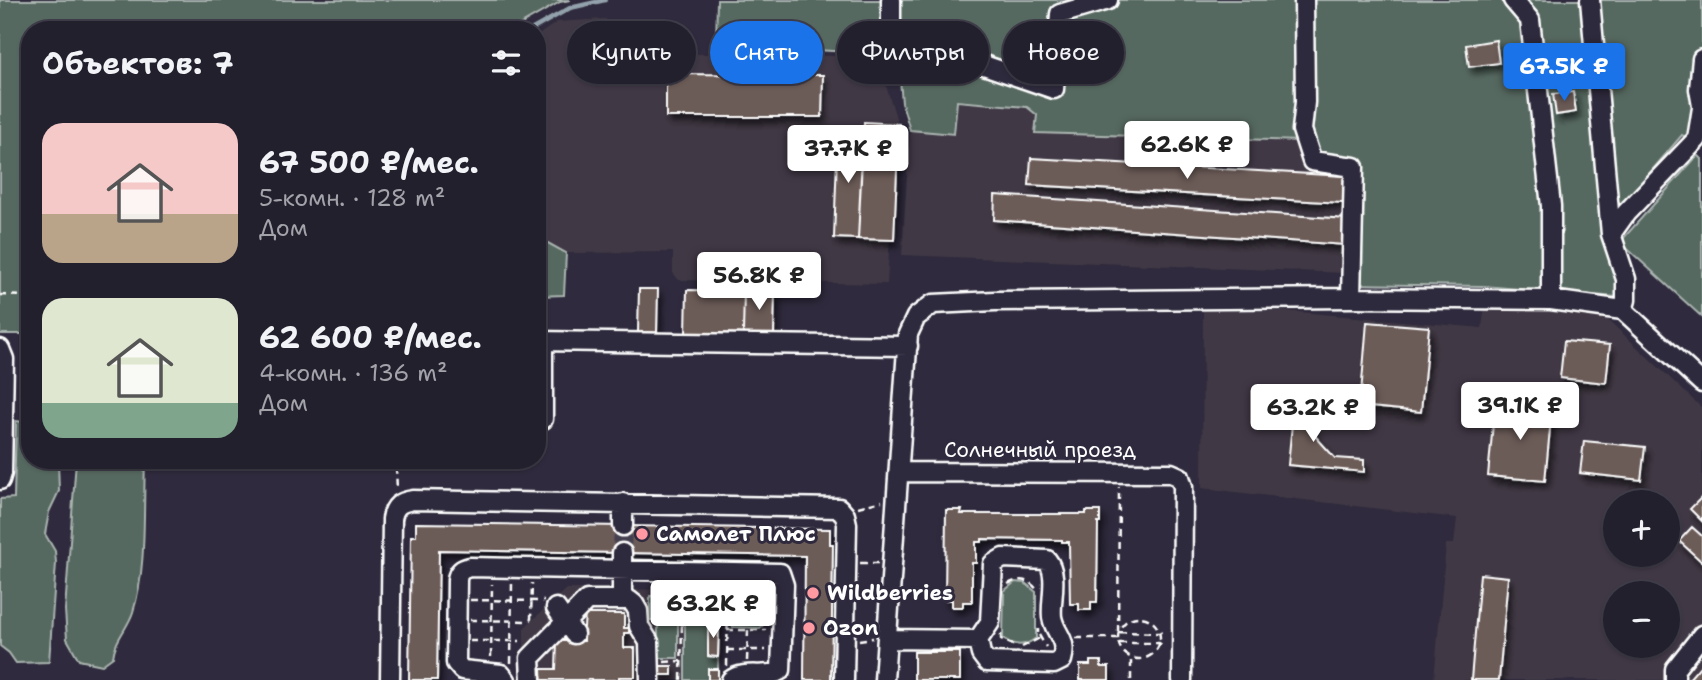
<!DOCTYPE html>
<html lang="ru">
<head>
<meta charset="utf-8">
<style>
  body { margin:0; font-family:"Shantell Sans",sans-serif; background:#2f2d3a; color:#f1f3f6; height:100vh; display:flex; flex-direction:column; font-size:26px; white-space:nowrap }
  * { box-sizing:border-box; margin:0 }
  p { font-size:23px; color:#a3a3aa }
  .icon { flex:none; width:38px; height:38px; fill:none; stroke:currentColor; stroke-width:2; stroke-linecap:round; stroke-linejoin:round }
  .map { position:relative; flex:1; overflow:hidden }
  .details { position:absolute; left:21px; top:21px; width:525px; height:448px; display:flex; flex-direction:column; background:#23202e; border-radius:28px; box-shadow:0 2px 5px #0004,0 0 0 2px #403e4a }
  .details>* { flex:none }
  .banner { position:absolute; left:567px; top:21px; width:665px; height:63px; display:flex; gap:14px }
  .fabs { position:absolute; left:1603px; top:490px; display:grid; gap:14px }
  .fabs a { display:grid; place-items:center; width:77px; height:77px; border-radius:50%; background:#23202e; box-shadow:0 2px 5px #0004,0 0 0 2px #403e4a; font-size:35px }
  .price { position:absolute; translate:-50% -60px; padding:0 16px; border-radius:7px; background:#fff; color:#222; font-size:23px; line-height:46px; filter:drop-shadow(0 2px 4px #0008) }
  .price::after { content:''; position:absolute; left:50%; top:42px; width:21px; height:16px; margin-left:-10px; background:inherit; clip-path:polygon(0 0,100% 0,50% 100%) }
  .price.on { background:#1a73e8; color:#fff }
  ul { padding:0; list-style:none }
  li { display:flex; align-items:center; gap:21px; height:175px; padding:0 21px }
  li span { display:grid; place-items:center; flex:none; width:196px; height:140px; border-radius:21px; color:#555 }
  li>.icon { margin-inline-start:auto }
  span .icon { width:84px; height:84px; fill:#fffc; stroke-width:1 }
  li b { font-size:30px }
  h2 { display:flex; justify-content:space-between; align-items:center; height:84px; padding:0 21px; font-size:30px }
  .tag { padding:0 24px; border-radius:32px; background:#23202e; box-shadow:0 2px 5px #0004,0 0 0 2px #403e4a; font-size:24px; line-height:63px }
  .tag.on { background:#1a73e8; color:#fff }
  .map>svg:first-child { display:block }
</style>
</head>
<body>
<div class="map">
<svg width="1702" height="680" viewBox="0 0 1702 680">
  <defs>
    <filter id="shadow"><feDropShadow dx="3.5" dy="6" stdDeviation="3.5" flood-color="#0009"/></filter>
  </defs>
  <rect width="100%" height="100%" fill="#2f2a3d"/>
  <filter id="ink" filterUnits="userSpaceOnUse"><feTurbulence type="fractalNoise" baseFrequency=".0143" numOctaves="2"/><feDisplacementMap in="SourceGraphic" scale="14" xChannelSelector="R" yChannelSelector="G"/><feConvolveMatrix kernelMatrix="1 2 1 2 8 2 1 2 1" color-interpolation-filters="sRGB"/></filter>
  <g filter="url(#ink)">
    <!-- built -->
    <path fill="#413945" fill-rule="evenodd" d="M605,19L640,42L641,53L835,56L878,60L897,121L887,284L679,280L673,273V252L566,253L537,237V141L539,139L537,136V36L557,22Z
      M957,101L1027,107L1037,115L1036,133L1302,141L1349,170L1347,273L902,255L910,130L954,134Z
      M1485,304L1606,318L1702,408V680H1434L1446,544H1454L1457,518L1202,488L1203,310L1287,311L1482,328ZM1615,502H1668V555H1615ZM1615,593H1668V646H1615Z
      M566,589L685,590L721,624L720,680H524V628Z"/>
    <!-- green -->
    <path fill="#566961" stroke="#aab4b0" stroke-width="2" d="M0,0H570L560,2L518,26L516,30H30V334H0Z
      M717,0H1702V146L1682,135L1601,230L1618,288L1617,297L1484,286L1347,284L1349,170L1304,165L1302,141L1035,133L1037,115L1027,107L957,101L954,134L910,130L902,103L898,55L716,44Z
      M1698,155L1702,159V317L1620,242Z
      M537,237L566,253L564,295L537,296Z
      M16,421L30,423V460H58L59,491L49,512L45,534L55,551L56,563L49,662L16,663L9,653L0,646V499L14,498Z
      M76,460H144L145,463C143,508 147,570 133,612C128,628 115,639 113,657L102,665L79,660L67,639L65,610Z
      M1015,582L1025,583L1036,592V638C1025,647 1014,647 1003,638L1004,591Z
      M650,596H670V605H685V596L719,624L708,625V656L718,657V669H708V680H685V620H650Z
      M734,611H761L765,616V623L760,628L733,627L728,619Z
      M658,623H678V658H658Z"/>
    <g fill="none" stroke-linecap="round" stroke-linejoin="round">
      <!-- stream -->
      <path stroke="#92a1ab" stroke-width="4.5" d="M531,30L570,8L605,0"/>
    </g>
    <!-- building -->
    <path fill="#6c5b59" stroke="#fff" stroke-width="2" filter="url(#shadow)" d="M973,40L974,59H957L956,41Z
      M1496,40L1499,63L1469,67L1466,45Z
      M666,74L823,75L822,117H666Z
      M1573,92L1576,112L1556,115L1553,94Z
      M864,122L899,124L894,240L858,239Z
      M838,131L863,132L858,239L834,238Z
      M1031,158L1344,176L1343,203L1029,185Z
      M995,195L1347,219L1345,245L994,220Z
      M639,289H658L657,333L638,332Z
      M687,290L744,291L743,334L686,333Z
      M744,291H775L774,334H743Z
      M1367,322L1429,327L1421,412L1360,406Z
      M1564,341L1610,345L1606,383L1560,378Z
      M1295,394L1308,395V428L1335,458L1364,460V472L1288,465Z
      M1495,403L1552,408L1545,481L1488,476Z
      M1584,441L1645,447L1641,480L1580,473Z
      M1702,497V521L1690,509Z
      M946,510H962L961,514H1086V511H1100V523H1098L1097,602H1091V610H1079V604H1070L1069,542H1062V540L982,539V542H976V563H972V602H963V607H952V600H945Z
      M416,523L830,529V544H833L831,680H804L805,556L439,550L437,680H409L411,536H416Z
      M1692,527L1702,536V562L1679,541Z
      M1480,574L1508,577L1499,680H1471Z
      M670,596H685V605H670Z
      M585,614H624V628H629V633H624V648H635V677H619V680H542L540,669H556L557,641H584V633H578V627H584Z
      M708,624H719L718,657L708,656Z
      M914,652H960V680H914Z
      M1090,661H1101V667H1109V680H1080V665H1090Z
      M1702,664V680H1688Z
      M656,666H672V675H656Z
      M708,669H718V680H708Z"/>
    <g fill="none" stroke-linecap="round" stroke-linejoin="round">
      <!-- minor-tunnel -->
      <path stroke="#443f50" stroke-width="18" stroke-dasharray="18 9" stroke-linecap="butt" d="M622,553L623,526"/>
      <!-- minor casing -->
      <g stroke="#fff" stroke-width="23">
        <path id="minor" d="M891,0V62H975L1054,89L1060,14L1108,0
          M1304,0L1305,102L1302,130L1312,161L1354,167L1351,298
          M1513,0L1530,20L1551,206V300
          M1590,0L1611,234L1626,279V300L1623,310
          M1702,59L1699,89L1702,106
          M1611,234L1626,213L1697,139L1702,108
          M537,341L908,346
          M543,341V419
          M0,349L4,359L2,473L0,480
          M899,472L1171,473L1180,477L1183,487L1182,680
          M623,526V503
          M622,600V553
          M556,608L574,634
          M887,639L978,640L990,622L993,564L1003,558L1047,560C1059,575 1050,600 1052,617C1055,635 1068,638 1062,660L1054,664L987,662L981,654L978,640
          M390,680L392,519C394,506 400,502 413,500L839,508L845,515L847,524L844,680
          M506,680L501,674L462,670L456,663L457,580C458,571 462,569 470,567L780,573L784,585L781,670C767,680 746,669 731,680
          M531,680L530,658L587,600H629L634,604L638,611L639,626L649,642L650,680
          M884,680L908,334L916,317L933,304L995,301L1351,298L1551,300L1623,310L1702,383
          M1675,680V669L1702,635"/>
      </g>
      <!-- path -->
      <path stroke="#fff" stroke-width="2.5" stroke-dasharray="7 5" stroke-linecap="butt" d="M0,295L24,296L30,301
        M386,460L396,467L397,490
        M858,507L882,501
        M860,563H878
        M1008,584C1020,577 1030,580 1038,591
        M707,588V608L767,609
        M470,600L544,601
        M748,609V588
        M1118 638a21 21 0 1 1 42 0a21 21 0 1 1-42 0Z
        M470,620L528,621L531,619L532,583
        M727,630H766
        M1119,632L1159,633L1164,630
        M1001,634V639L1015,646
        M1039,635L1046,647
        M1076,638H1118L1119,487
        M859,640L873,638
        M470,641H520
        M1119,643H1159L1163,646
        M1022,647L1038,639V629
        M727,650H766
        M491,657L492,584
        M747,661L748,630
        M664,662L681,661
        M511,663L512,582
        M727,666L728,589
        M681,680L682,620
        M1131,680V657"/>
      <!-- minor -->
      <use href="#minor" stroke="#2f2a3d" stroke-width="18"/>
    </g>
  </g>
  <!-- markers -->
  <g fill="#ff9aa2" stroke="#2f2a3d" stroke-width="2.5">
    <circle cx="642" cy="534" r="7"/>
    <circle cx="813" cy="593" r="7"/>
    <circle cx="809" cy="628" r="7"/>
  </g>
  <g text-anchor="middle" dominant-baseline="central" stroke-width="6" stroke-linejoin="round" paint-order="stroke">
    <!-- street labels -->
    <g font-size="21" fill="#fff" stroke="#2f2a3d">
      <text x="1040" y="450">Солнечный проезд</text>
    </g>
    <!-- poi labels -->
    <g font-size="21" font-weight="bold" fill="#fff" stroke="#2f2a3d" text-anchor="start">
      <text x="656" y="534">Самолет Плюс</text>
      <text x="827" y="593">Wildberries</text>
      <text x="823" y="628">Ozon</text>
    </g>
  </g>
</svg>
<div class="fabs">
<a>+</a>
<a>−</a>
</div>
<b class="price on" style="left:1564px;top:103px">67.5K ₽</b>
<b class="price" style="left:1187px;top:181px">62.6K ₽</b>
<b class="price" style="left:848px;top:185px">37.7K ₽</b>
<b class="price" style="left:759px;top:312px">56.8K ₽</b>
<b class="price" style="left:1520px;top:442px">39.1K ₽</b>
<b class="price" style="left:1313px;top:444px">63.2K ₽</b>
<b class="price" style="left:713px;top:640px">63.2K ₽</b>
<div class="banner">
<a class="tag">Купить</a>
<a class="tag on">Снять</a>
<a class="tag">Фильтры</a>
<a class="tag">Новое</a>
</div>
<section class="details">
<h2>Объектов: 7<svg class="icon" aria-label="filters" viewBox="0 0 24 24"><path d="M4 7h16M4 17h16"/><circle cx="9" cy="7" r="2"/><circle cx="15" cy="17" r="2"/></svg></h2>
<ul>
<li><span style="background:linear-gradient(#f6c9c9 65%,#b9a48a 0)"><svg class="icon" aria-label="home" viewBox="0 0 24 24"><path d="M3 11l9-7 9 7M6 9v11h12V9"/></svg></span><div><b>67 500 ₽/мес.</b><p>5-комн. · 128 m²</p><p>Дом</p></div></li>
<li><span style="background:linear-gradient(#dfe7d0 75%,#7fa58c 0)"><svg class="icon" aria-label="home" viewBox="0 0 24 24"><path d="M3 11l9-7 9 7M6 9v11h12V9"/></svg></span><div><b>62 600 ₽/мес.</b><p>4-комн. · 136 m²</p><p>Дом</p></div></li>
</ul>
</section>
</div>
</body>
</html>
